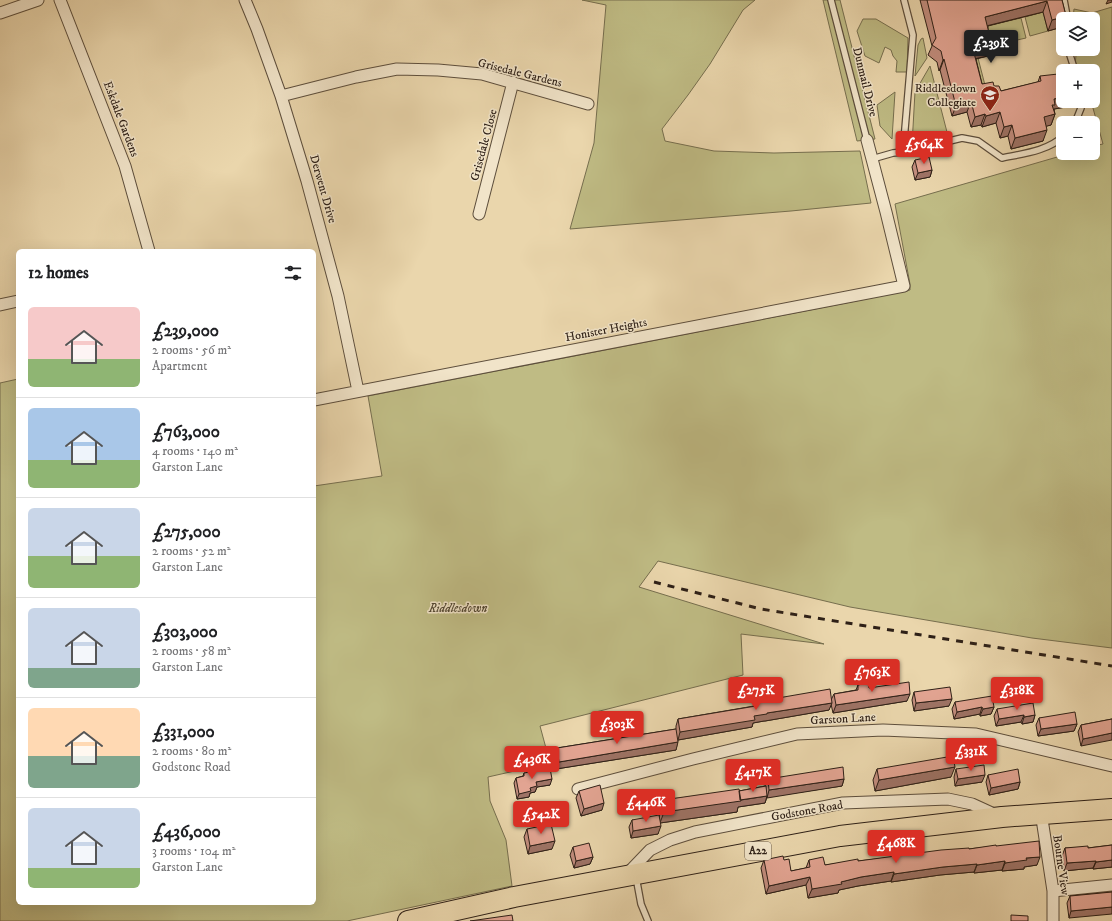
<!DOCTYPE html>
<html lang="en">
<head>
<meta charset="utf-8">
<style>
  body { margin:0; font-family:"IM FELL DW Pica",serif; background:#f6f6f6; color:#202124; height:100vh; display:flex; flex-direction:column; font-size:15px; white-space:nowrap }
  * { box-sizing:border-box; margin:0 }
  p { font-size:13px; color:#757577 }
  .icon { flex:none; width:22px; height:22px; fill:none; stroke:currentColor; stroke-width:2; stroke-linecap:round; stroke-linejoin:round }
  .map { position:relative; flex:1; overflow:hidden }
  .sheet { position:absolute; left:16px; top:249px; width:300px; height:656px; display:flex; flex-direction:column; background:#fff; border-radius:6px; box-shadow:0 4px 16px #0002 }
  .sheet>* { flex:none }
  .tools { position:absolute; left:1056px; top:12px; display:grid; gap:8px }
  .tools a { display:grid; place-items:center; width:44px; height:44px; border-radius:6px; background:#fff; box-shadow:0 4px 16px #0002; font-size:20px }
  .price { position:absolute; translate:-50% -34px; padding:0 9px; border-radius:4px; background:#d93025; color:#fff; font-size:13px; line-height:26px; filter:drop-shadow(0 1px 2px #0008) }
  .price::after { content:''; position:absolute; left:50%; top:24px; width:12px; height:9px; margin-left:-6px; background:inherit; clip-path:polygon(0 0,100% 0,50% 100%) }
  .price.current { background:#222; color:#fff }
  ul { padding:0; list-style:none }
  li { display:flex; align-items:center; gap:12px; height:100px; padding:0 12px }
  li+li { border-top:1px solid #e0e0e0 }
  li span { display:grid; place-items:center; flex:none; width:112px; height:80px; border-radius:6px; color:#555 }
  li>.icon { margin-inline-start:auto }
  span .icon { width:48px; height:48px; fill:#fffc; stroke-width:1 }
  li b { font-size:17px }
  h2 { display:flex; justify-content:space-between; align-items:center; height:48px; padding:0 12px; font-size:17px }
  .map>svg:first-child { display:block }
</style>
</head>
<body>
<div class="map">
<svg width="1112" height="921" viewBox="0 0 1112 921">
  <rect width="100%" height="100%" fill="#ead6ac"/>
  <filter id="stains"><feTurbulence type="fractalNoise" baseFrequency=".005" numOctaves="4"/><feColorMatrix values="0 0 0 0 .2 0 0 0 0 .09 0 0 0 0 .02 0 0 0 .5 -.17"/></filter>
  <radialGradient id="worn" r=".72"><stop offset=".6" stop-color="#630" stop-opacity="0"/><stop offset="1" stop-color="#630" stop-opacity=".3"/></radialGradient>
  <!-- green -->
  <path fill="#bfbb84" stroke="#766e4e" d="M582,0H755L743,10L710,64L688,95L662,129L665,141L714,151L774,153L860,151L871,203L791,211L570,229L594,143L606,5Z
    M823,0H840L875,139L857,141Z
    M1112,7V648L1032,638L850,607L658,561L639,587L824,644L741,634L743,675L540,726L550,763L488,777L490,801L506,840L512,886L347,921H0V383L18,379V903H314V486L382,476L368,396L846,303L910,290V284L895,204L1071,153H1093V146L1103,144L1091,101H1093V71H1079L1075,67L1076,55L1074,49H1093V19H1073L1074,9L1092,13Z
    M1043,12L1048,31L1030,36L1025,17Z
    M1021,18L1026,38L986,47L982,27Z
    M863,19H876L908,38L907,72H896L897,61L893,56L891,50L885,47L879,63L865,56L857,31Z
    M923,38L927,58L915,76L918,45L921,39Z
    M978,58L987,93L978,95L969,60Z
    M930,66L948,136L912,145L915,92Z
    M895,92L892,139L880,126L877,105Z"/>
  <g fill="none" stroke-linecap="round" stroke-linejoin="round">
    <!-- lane casing -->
    <g stroke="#5d4e3c" stroke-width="8">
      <path id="lane" d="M831,0L867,140
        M1064,0L1067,16V19
        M1068,49L1075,71
        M1075,123L1081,108V101
        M903,152L913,35L904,0
        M872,159L893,153L903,152L962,138L978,141L1002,158C1021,154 1049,151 1063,136
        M636,877L641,904L648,921"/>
    </g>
    <!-- street casing -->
    <g stroke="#5d4e3c" stroke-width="13">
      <path id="street" d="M60,0L125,166L149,251
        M245,0L257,29L281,96L307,181L338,296L358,391
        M0,13L38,0
        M281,96L356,77L397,69L438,70L482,74L588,104
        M479,214L513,82
        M0,305L18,301
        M314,400L904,286L886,212L867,140
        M578,789L693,759L797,734L883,730L976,734L1112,766
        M1045,813L1042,819L1053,891V921
        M627,874L650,850L670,840L695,832L843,803L948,799L972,804L996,815
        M1053,891L1112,885"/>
    </g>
    <!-- highway casing -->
    <g stroke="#2e2017" stroke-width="22">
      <path id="highway" d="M408,921L514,897L840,836L1002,817L1112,809"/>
    </g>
    <!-- lane -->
    <use href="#lane" stroke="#f1e4c9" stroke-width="5.5"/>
    <!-- street -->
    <use href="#street" stroke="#f1e4c9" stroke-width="11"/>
    <!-- highway -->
    <use href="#highway" stroke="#ead6ac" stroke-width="20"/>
    <!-- rail -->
    <path stroke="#2e2017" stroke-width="3" stroke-dasharray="7 7" stroke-linecap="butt" d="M654,582L761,609L1112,666"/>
  </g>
  <!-- wall -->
  <path fill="#c28d7e" stroke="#2e2017" d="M920,0H1062L1066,16L1065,19H1063V25L1062,27L1048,31L1043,12L988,26V56L976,59L982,84L994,86L1001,91L1038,82L1040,76L1066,107L1054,109L1055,114L1051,125L1046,126L1043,141L1011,149L1008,136L1000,138L996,123L982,127L981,125L971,127L967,112L952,116L940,70L939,71L937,62L928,55L932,46Z
    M915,160L932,170L930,177L915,180L912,167Z
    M858,685L907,701L833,713L831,704L829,710L765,721H764L753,723L752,727L678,740L676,750L556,769L554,755L557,748L676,729V726L678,719L754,706L755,702L831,700L834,694L856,690Z
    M914,692L949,706L914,711L912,700Z
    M955,702L994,707L991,714L980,716V714L954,719L952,709Z
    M997,709L1035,715L1033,722L1022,724L1021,722L996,726L994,716Z
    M1039,718L1077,724L1074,731L1038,736L1036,725Z
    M1112,719L1081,746L1078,732L1081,725Z
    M877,769L951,777L875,791L873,780Z
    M956,769L982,782L955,786L954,777Z
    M524,773L550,785L537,787L535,792L530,793L529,797L517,799L514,783L516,778L523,776Z
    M988,775L1020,782L1018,789L989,795L986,782Z
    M768,779H844L842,786L767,797L765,803L738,807L737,812L660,823L658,834L631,838L629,827L632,820L660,823L659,811L663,800L739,791L765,786Z
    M579,791L602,810L581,816L576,798Z
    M527,829L552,849L528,854L524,837Z
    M1112,845V867L1093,869V868L1064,871L1062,856L1065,848H1088Z
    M996,846L1037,865L1024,867V869L1002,871V870L974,873V872L940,875L891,882V881L858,886L839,890L838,893L808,898L806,885L766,894L761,868L764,860H784L791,871L806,868L809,860L825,865L858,861Z
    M573,847L593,857L590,864L574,868L570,855Z
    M1112,892L1069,918L1067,903L1070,896Z"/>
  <!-- shaded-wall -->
  <path fill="#9e7366" stroke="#2e2017" d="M1108,0H1112V2L1106,4Z
    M1047,1L1043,12L982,27L985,17Z
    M1066,16L1065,19H1063V25L1062,27L1048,31L1052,20Z
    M992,45L988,56L969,60L973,49Z
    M944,59L940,70L939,71L943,60Z
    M1063,97V101H1068L1066,107L1054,109L1051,115L1055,114L1051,125L1040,128L1044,117L1054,99Z
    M971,101L967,112L952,116L956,106Z
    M1000,112L996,123L982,127L986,116Z
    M985,114L981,125L971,127L975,117Z
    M1012,125L1008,136L1000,138L1004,127Z
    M1047,130L1043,141L1011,149L1015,138Z
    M932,170L930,177L915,180L918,173Z
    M910,694L907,701L833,713L836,705Z
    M952,699L949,706L914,711L916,703Z
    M832,703L829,710L765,721H764L753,723L752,727L678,740L680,732L767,713Z
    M982,707L980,714L954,719L957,712Z
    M994,707L991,714L980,716L983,709Z
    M1024,715L1021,722L996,726L999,719Z
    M1035,715L1033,722L1022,724L1024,717Z
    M1077,724L1074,731L1038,736L1041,729Z
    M1112,733V740L1081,746L1083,739Z
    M678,742L676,750L556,769L559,762Z
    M955,767L951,777L875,791L879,780Z
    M985,775L982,782L955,786L958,779Z
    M552,779L550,785L537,787L535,792L530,793L529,797L517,799L519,794L536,782Z
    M844,779L842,786L767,798L769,790Z
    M1020,782L1018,789L989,795L991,788Z
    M767,796L765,803L738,807L737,812L660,823L664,812Z
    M604,803L602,810L581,816L584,809Z
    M661,826L658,834L631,838L633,831Z
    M555,841L552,849L528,854L530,846Z
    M593,857L590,864L574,868L576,861Z
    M1040,857L1037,865L1024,867V869L1002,871L1005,863L1026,858Z
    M1112,860V867L1093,869L1096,862Z
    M1005,861L1002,870L974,873L977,865Z
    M1096,861L1093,868L1064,871L1067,863Z
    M977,864L974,872L940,875L891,882L894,874L943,867Z
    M894,872L891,881L858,886L839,890L838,893L808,898L812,889L861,877Z
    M810,877L806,885L766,894L769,886Z
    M1112,907V914L1069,918L1071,911Z"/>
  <!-- building -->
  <path fill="#e2a492" stroke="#2e2017" d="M927,0H1062L1066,16L1052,20L1047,1L985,17L992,45L973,49L982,84L993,82L994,86H999L1001,91L1041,81L1040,76L1058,74L1063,75V97L1054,99L1055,105H1052L1055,114L1044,117L1047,130L1015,138L1012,125L1004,127L1000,112L986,116L985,114L975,117L971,101L956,106L944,59L943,60L941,51L932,45L936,38Z
    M929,157L932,170L918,173L915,160Z
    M909,682L910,694L836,705L834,694L858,690V685L868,683L869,688Z
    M950,687L952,699L916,703L914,692Z
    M830,689L832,703L767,713V714L754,716L755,720L680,732L678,719L756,706L755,702Z
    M992,696L994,707L983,709L982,707L957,712L955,702Z
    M1033,703L1035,715L1024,717V715L999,719L997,709Z
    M1075,712L1077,724L1041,729L1039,718Z
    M1112,719V733L1083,739L1081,725Z
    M676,729L678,742L559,762L557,748Z
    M953,756L955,767L879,780L877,769Z
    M984,765L985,775L958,779L956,769Z
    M843,767L844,779L769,790L768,779Z
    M550,768L552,779L536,782L537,786L530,788L531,791L519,794L516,778L524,776V773Z
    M1018,769L1020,782L991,788L988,775Z
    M600,785L604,803L584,809L579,791Z
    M766,786L767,796L740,800L739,791Z
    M739,789L741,801L664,812L663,800Z
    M659,815L661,826L633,831L632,820Z
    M551,824L555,841L530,846L527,829Z
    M1039,841L1040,857L1026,858L1027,860L1005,863V861L977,865V864L943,867L894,874V872L861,877L841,882L842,884L812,889L810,877L769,886L764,860L783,856L784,860L789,859L791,871L810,867L809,860L823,857L825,865L858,859V861L941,850L969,848V849L996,845V846Z
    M589,843L593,857L576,861L573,847Z
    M1112,845V860L1096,862V861L1067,863L1065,848L1088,846V848Z
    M1112,892V907L1071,911L1070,896Z
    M512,915L513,921H470Z
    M1011,915L1028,916V921H1011Z"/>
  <!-- icons -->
  <defs>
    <g id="school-pin" transform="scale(1)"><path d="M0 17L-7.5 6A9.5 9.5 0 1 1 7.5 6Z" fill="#8f2418" stroke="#f1e4c9"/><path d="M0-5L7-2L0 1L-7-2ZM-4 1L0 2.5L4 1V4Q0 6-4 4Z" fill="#fff"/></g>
  </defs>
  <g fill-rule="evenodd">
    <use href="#school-pin" x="990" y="95"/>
  </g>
  <g text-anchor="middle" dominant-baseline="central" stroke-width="3" stroke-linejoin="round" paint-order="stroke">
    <!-- shield labels -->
    <rect fill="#f1e4c9" stroke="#685b4c" stroke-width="1" x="745" y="842" width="26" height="18" rx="3"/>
    <g font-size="11" font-weight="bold" fill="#2e2017">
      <text x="758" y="851">A22</text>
    </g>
    <!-- street labels -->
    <g font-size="12" fill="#2e2017" stroke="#f1e4c9">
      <text transform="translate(520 73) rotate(14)">Grisedale Gardens</text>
      <text transform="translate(865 82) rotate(76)">Dunmail Drive</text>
      <text transform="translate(121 119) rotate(69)">Eskdale Gardens</text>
      <text transform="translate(484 145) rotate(-75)">Grisedale Close</text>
      <text transform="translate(323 189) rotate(74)">Derwent Drive</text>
      <text transform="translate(606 330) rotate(-11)">Honister Heights</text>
      <text transform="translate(843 719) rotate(-3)">Garston Lane</text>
      <text transform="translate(807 811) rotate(-10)">Godstone Road</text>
      <text transform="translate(1061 865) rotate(82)">Bourne View</text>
    </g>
    <!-- poi labels -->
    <g font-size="12" fill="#2e2017" stroke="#f1e4c9" text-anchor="end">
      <text x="976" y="88">Riddlesdown<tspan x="976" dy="14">Collegiate</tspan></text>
    </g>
    <!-- park labels -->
    <g font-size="12" font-style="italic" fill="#524732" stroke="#f1e4c9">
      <text x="458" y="608">Riddlesdown</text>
    </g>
  </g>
  <rect width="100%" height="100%" filter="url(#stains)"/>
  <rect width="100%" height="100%" fill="url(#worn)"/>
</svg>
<div class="tools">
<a><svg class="icon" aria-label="layers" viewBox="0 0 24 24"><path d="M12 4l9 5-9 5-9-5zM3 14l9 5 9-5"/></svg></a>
<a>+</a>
<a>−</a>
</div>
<b class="price current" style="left:991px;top:64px">£239K</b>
<b class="price" style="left:924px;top:165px">£564K</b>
<b class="price" style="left:872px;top:693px">£763K</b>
<b class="price" style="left:756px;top:711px">£275K</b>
<b class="price" style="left:1017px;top:711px">£318K</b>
<b class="price" style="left:617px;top:745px">£303K</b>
<b class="price" style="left:971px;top:772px">£331K</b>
<b class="price" style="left:532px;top:780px">£436K</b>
<b class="price" style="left:753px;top:793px">£417K</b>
<b class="price" style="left:646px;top:823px">£446K</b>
<b class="price" style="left:541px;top:835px">£542K</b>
<b class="price" style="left:896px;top:864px">£468K</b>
<section class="sheet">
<h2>12 homes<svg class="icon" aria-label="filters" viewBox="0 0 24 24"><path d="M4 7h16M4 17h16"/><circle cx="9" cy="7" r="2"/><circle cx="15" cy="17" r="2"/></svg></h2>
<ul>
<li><span style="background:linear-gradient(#f6c9c9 65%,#8fb573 0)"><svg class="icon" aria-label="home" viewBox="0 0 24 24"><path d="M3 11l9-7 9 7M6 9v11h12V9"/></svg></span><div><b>£239,000</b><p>2 rooms · 56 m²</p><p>Apartment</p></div></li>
<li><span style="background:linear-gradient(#a9c7e8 65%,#8fb573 0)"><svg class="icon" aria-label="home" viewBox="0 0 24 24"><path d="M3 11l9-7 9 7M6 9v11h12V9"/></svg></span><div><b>£763,000</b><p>4 rooms · 140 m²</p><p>Garston Lane</p></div></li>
<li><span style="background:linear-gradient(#c9d6e8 60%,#8fb573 0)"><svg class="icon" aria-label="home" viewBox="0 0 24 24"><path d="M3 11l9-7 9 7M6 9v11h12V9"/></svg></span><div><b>£275,000</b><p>2 rooms · 52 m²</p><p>Garston Lane</p></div></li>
<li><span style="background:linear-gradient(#c9d6e8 75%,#7fa58c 0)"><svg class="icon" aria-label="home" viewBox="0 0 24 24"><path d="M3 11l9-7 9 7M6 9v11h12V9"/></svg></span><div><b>£303,000</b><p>2 rooms · 58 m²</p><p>Garston Lane</p></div></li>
<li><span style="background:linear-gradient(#ffd9b3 60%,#7fa58c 0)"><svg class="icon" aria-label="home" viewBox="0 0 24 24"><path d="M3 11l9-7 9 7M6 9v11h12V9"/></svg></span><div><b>£331,000</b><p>2 rooms · 80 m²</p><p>Godstone Road</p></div></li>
<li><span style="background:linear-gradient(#c9d6e8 75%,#8fb573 0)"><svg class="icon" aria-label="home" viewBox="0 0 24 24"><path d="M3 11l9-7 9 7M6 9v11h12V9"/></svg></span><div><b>£436,000</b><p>3 rooms · 104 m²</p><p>Garston Lane</p></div></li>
</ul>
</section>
</div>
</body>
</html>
